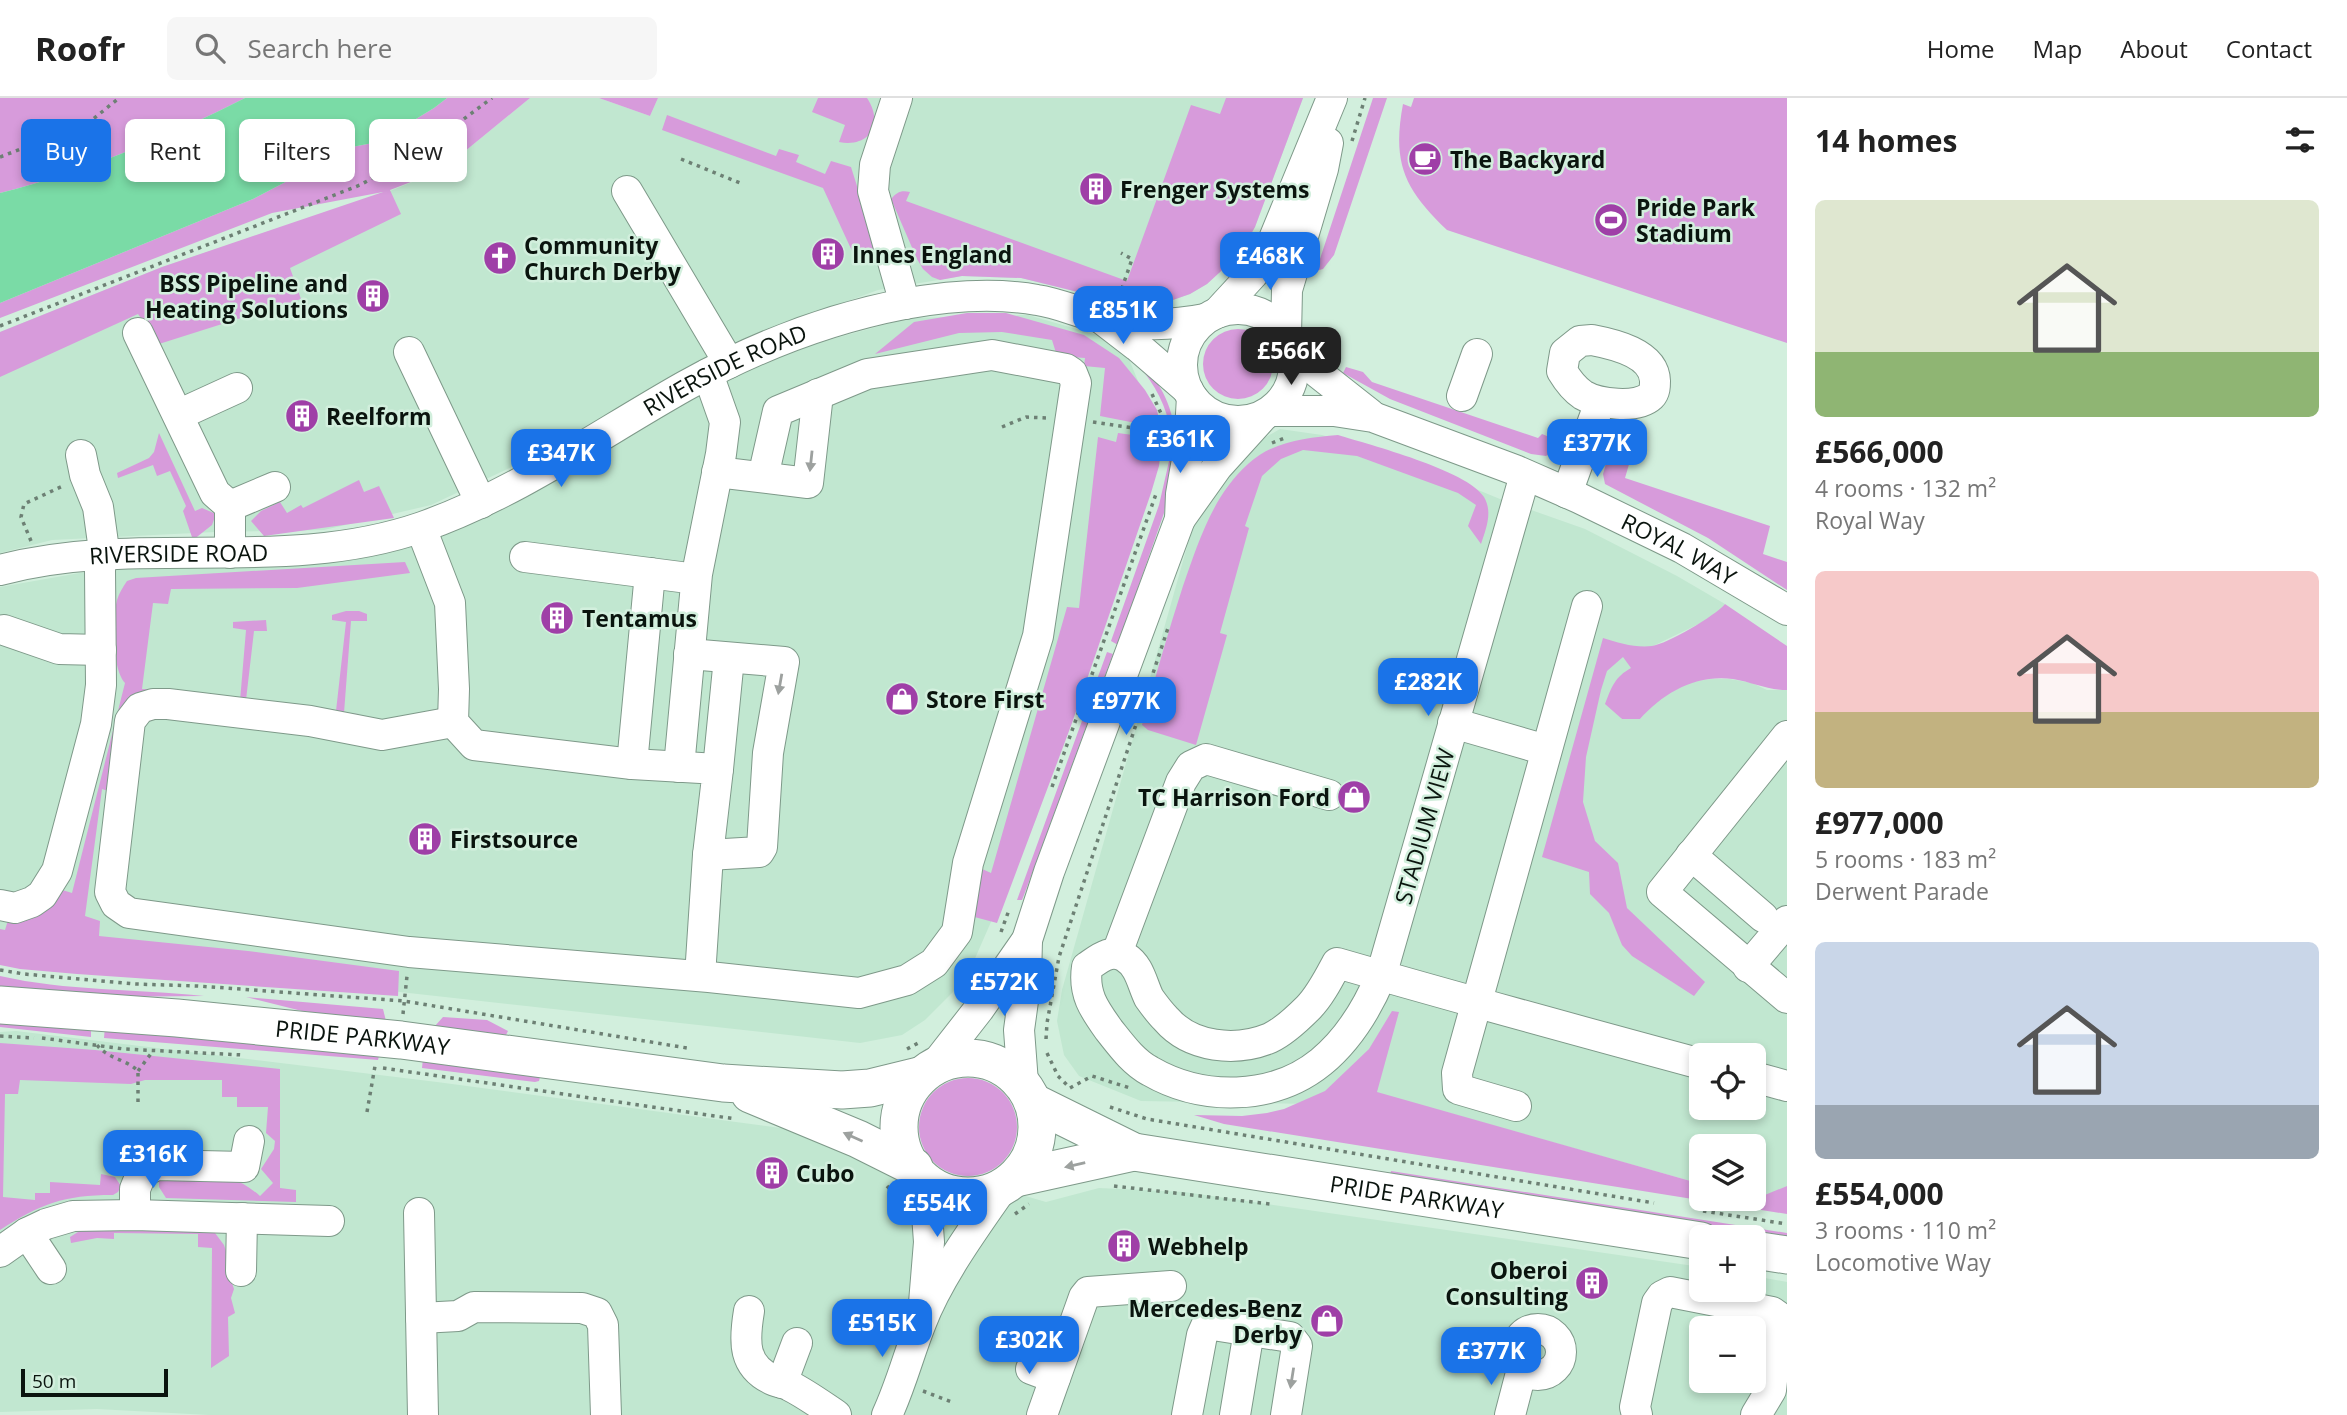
<!DOCTYPE html>
<html lang="en">
<head>
<meta charset="utf-8">
<style>
  body { margin:0; font-family:"Open Sans",sans-serif; background:#f6f6f6; color:#222; height:100vh; display:flex; flex-direction:column; font-size:26px; white-space:nowrap }
  * { box-sizing:border-box; margin:0 }
  p { font-size:23px; color:#767676 }
  .icon { flex:none; width:38px; height:38px; fill:none; stroke:currentColor; stroke-width:2; stroke-linecap:round; stroke-linejoin:round }
  .map { position:relative; flex:1; overflow:hidden }
  .sheet { display:flex; flex-direction:column; background:#fff; width:560px }
  .sheet>* { flex:none }
  .banner { position:absolute; left:21px; top:21px; width:665px; height:63px; display:flex; gap:14px }
  .controls { position:absolute; left:1689px; top:945px; display:grid; gap:14px }
  .controls a { display:grid; place-items:center; width:77px; height:77px; border-radius:10px; background:#fff; box-shadow:0 4px 10px #0003; font-size:35px }
  .scale { position:absolute; left:21px; bottom:18px; width:147px; box-sizing:border-box; padding-left:7px; border:4px solid #0a140e; border-top:0; font-size:19px; line-height:24px; white-space:nowrap; color:#0a140e; -webkit-text-stroke:5px #d2efdd; paint-order:stroke }
  .price { position:absolute; translate:-50% -60px; padding:0 16px; border-radius:14px; background:#1a73e8; color:#fff; font-size:23px; line-height:46px; filter:drop-shadow(0 2px 4px #0008) }
  .price::after { content:''; position:absolute; left:50%; top:42px; width:21px; height:16px; margin-left:-10px; background:inherit; clip-path:polygon(0 0,100% 0,50% 100%) }
  .price.on { background:#222; color:#fff }
  ul { padding:0; list-style:none }
  li { display:grid; align-content:center; gap:14px; height:371px; padding:0 28px }
  li span { display:grid; place-items:center; height:217px; border-radius:10px; color:#555 }
  li>.icon { margin-inline-start:auto }
  span .icon { width:126px; height:126px; fill:#fffc; stroke-width:1 }
  li b { font-size:30px }
  h2 { display:flex; justify-content:space-between; align-items:center; height:84px; padding:0 28px; font-size:30px }
  .tag { padding:0 24px; border-radius:10px; background:#fff; box-shadow:0 4px 10px #0003; font-size:24px; line-height:63px }
  .tag.on { background:#1a73e8; color:#fff }
  header { display:flex; align-items:center; gap:42px; box-sizing:border-box; height:98px; padding:0 35px; background:#fff; border-bottom:2px solid #e0e0e0 }
  header strong { font-size:33px }
  nav { display:flex; gap:38px; margin-inline-start:auto; font-size:24px }
  .search { width:490px; height:63px; background:#f6f6f6; display:flex; align-items:center; gap:18px; box-sizing:border-box; padding:0 24px; border-radius:10px; color:#767676; font-size:26px }
  main { display:flex; flex:1; min-height:0 }
  .map>svg:first-child { display:block }
</style>
</head>
<body>
<header>
<strong>Roofr</strong>
<div class="search"><svg class="icon" aria-label="search" viewBox="0 0 24 24"><circle cx="10" cy="10" r="6"/><path d="M15 15l6 6"/></svg>Search here</div>
<nav><a>Home</a><a>Map</a><a>About</a><a>Contact</a></nav>
</header>
<main>
<div class="map">
<svg width="1787" height="1317" viewBox="0 0 1787 1317">
  <rect width="100%" height="100%" fill="#d2efdd"/>
  <!-- built -->
  <path fill="#c1e7d0" fill-rule="evenodd" d="M530,0H599L650,18L658,0H1303L1255,129L1244,148L1207,186L1190,196L1167,204L1147,211L1021,180L962,178L878,192L740,243L520,365L431,407L324,432L215,434L52,442L0,455V234L162,169L390,93L442,72Z
    M1028,217L1122,244L1156,327L1126,446L1036,721L966,881L925,922L902,937L860,945L58,856L0,861V489L91,473L322,460L443,430L737,267L909,220Z
    M1280,331L1322,337L1417,367L1500,401L1585,431L1677,478L1725,506L1718,515L1707,522L1653,548L1621,621H1640L1653,606L1674,592L1692,584L1710,581H1730L1752,585L1767,592H1787V1088L1779,1092L1755,1101H1752L1754,1048H1701V1086L1424,1008L1141,1003L1079,978L1064,957L1057,923L1062,892L1196,417L1257,344ZM1701,957H1754V1010H1701Z
    M16,933L437,984L804,1033L1046,1104L1099,1090L1184,1094L1701,1169V1192H1754V1178L1787,1184V1317H434L435,1144L433,1317H209L97,1311L0,1314V934ZM1701,1230H1754V1283H1701Z"/>
  <!-- green -->
  <path fill="#d79bdb" d="M0,0H245C168,39 84,74 0,95Z
    M447,0H530L442,72L390,92L401,116L290,170L301,201L159,246L138,216L0,279V234L162,169L383,94L272,115L0,220V205L253,101L352,49L378,44L434,10Z
    M599,0H658L650,18Z
    M818,0H867C884,25 870,50 839,44L845,27L812,14Z
    M1226,0H1303L1255,129L1244,148L1231,164L1207,186L1190,196L1147,211L1021,180L962,178L940,182L932,179L923,171L917,161L891,101C897,94 901,92 910,94L906,103L1127,183L1191,7L1220,16Z
    M1373,0H1387L1334,157L1323,171L1316,173Z
    M1414,0H1787V245L1447,132C1404,91 1392,65 1403,6L1411,9Z
    M667,17L776,58L779,51L799,57L796,64L825,76L831,63L851,69L879,158L858,166L823,90L662,32Z
    M967,215H1006L1084,237L1119,260L1145,292L1157,312L1161,330L1100,318L1105,270L1084,268L1085,260L1057,258L1052,242L1002,234L959,235L875,256L914,224Z
    M1203 266a35 35 0 1 1 70 0a35 35 0 1 1-70 0Z
    M1146,269C1165,293 1174,314 1176,344L1171,343C1170,317 1160,295 1144,274Z
    M1346,269L1363,274L1372,284L1538,340L1542,336L1557,342L1552,354L1546,358L1531,356L1390,301L1343,275Z
    M159,335L195,413L202,410L216,416L212,427L193,442L183,413L186,408L170,373L157,378L153,367L118,380L117,375L149,360L154,354Z
    M1118,335L1162,341L1159,368L1151,395L1072,625L997,825L967,817L980,770L991,775L1067,509L1079,510L1098,339L1116,344Z
    M1338,337C1370,347 1467,372 1484,399C1493,414 1486,431 1481,446L1468,428L1476,407L1458,395L1357,358L1303,352L1281,361L1262,378L1245,428L1249,430L1220,535L1227,537L1196,647L1148,632L1142,627C1155,580 1168,534 1183,488C1198,445 1213,397 1248,366C1273,343 1306,340 1338,337Z
    M1174,358L1164,415L1118,547L1111,543L1159,407L1170,359Z
    M1608,359L1622,363L1623,360L1630,363L1625,380L1770,428L1763,456L1787,464V492L1708,440L1605,386L1603,376Z
    M359,382L364,394L379,388L394,420L264,438L251,423L261,413L280,404L287,415L301,407L303,410Z
    M405,464L410,475L297,490L171,491L168,506L153,505L142,591L163,592L158,598L114,695L102,691L85,818L100,823L99,838L248,853L399,873L398,898L77,876L20,871L0,867V831L5,832L9,819L59,791L72,795L125,585C112,571 112,521 117,502C119,495 123,489 127,483L136,480Z
    M1725,506L1787,548V592C1767,592 1752,584 1733,581C1696,576 1663,595 1640,621H1622L1605,606C1612,588 1615,579 1631,570L1623,559L1607,573L1601,592L1586,659L1583,704L1595,743L1618,765L1627,810L1705,884L1694,898L1632,858L1622,847L1609,815L1590,796L1589,774L1542,759L1603,540C1618,545 1636,550 1652,548C1667,546 1715,518 1725,506Z
    M346,513H359L367,516V523H351L344,615L359,616L351,623L336,613L346,524L332,522V517Z
    M266,522L267,533H254L246,602L240,603L246,532L233,530V524Z
    M1107,554L1113,556L1024,797L1022,802H1017Z
    M0,878C66,893 136,891 204,898L96,899L0,892Z
    M246,899L383,911L386,923L302,913Z
    M1392,913L1399,914L1377,994L1701,1086V1101H1755L1787,1088V1116L1224,1026L1194,1017L1242,1018L1267,1015L1284,1011L1325,993L1369,951Z
    M443,919L487,922L508,933L506,937L435,928Z
    M0,922L91,927V939L0,929Z
    M105,928L381,950L378,962L104,940Z
    M0,945L95,952L280,971V1090L296,1092V1104L166,1100L159,1089V1081C200,1078 227,1069 260,1098L273,1085L261,1071L274,1051L275,1043L266,1035L268,1009H237V999H222V982H145L131,986L20,982L18,996H5L3,1099L35,1102V1095H50V1084L100,1087L101,1076L115,1079L121,1088L118,1094L113,1097C63,1097 41,1106 0,1132Z
    M423,960L537,976L540,979L539,983L535,984L422,970Z
    M919 1029a49 49 0 1 1 98 0a49 49 0 1 1-98 0Z
    M1391,1073L1787,1135V1142L1698,1130L1390,1079Z
    M86,1129L212,1131L224,1147L228,1159L229,1176L234,1191L231,1200L235,1215L228,1219L229,1258L211,1270L212,1150L198,1149V1136L114,1135V1141L97,1140L71,1145L70,1139Z"/>
  <!-- water -->
  <path fill="#7adba6" d="M245,0H447L434,10L378,44L352,49L253,101L0,205V95C84,74 168,39 245,0Z"/>
  <g fill="none" stroke-linecap="round" stroke-linejoin="round">
    <!-- minor casing -->
    <g stroke="#7e9989" stroke-width="32">
      <g id="minor">
        <path d="M897,0L875,67L873,93L905,206"/>
        <path d="M627,93L729,265"/>
        <circle cx="1238" cy="267" r="56"/>
        <path d="M1217,215L1253,176L1271,148L1332,0"/>
        <path d="M1102,221L1137,248L1188,292"/>
        <path d="M138,235L215,395L230,408V455"/>
        <path d="M1286,237L1287,192L1323,71L1328,45"/>
        <path d="M1592,242C1613,246 1654,255 1655,283C1655,288 1655,294 1651,298C1637,311 1598,306 1583,297C1574,291 1568,283 1562,273L1565,255L1580,243Z"/>
        <path d="M1290,244L1318,275L1370,316"/>
        <path d="M409,254L481,405"/>
        <path d="M1462,298L1477,256"/>
        <path id="s1" d="M1271,313H1334L1373,319L1515,372L1579,400L1682,450L1787,512"/>
        <path d="M178,317L237,290"/>
        <path d="M717,374L808,385L818,296"/>
        <path d="M1525,377L1381,878C1367,911 1349,941 1321,964C1273,1003 1202,1003 1150,973C1133,964 1121,947 1109,932C1094,911 1083,896 1087,869C1099,861 1111,850 1125,859C1140,868 1142,886 1149,900C1154,907 1160,915 1166,921C1191,950 1236,954 1270,940C1283,934 1298,920 1308,910C1320,898 1329,880 1337,865C1458,900 1579,933 1701,966"/>
        <path d="M1567,395L1600,304"/>
        <path d="M230,408L275,389"/>
        <path d="M1180,421L1217,369L1263,318"/>
        <path d="M421,430L450,505L454,591L453,624L474,647L632,666L718,671L708,757L700,878"/>
        <path d="M525,459L696,481"/>
        <path id="s2" d="M0,472C139,435 283,477 422,429C516,396 598,337 685,288C753,250 827,221 904,206C948,198 993,194 1037,202C1058,205 1077,214 1098,219C1133,228 1170,228 1205,221"/>
        <path d="M4,532L59,551L101,552"/>
        <path d="M689,556L784,564L768,655L762,749L759,754L708,757"/>
        <path d="M453,624L382,637L310,623L168,606H153L140,610L130,623L110,794L116,806L129,815L409,854L709,879L859,895L907,882L934,865L957,834L968,765L1038,538L1076,285L1072,275L1066,271L992,257L867,276L778,313L763,379"/>
        <path d="M1453,625L1546,652"/>
        <path d="M1787,638L1662,794L1787,900"/>
        <path d="M632,666L650,475"/>
        <path d="M679,669L697,476L721,356L725,324L708,276"/>
        <path d="M718,671L729,560"/>
        <path d="M1691,757L1763,819"/>
        <path d="M0,807L15,810L32,804L42,797L57,773L96,626L101,587L100,472L103,445L98,409L85,377L81,357"/>
        <path d="M1117,855L1181,684L1191,668L1206,661L1329,697"/>
        <path d="M1748,869L1787,823"/>
        <path d="M936,966L979,911L1027,842L1049,774L1180,421L1181,396L1189,350L1192,299"/>
        <path d="M1754,979L1787,988"/>
        <path d="M1023,985L1019,932L1026,881L1027,842"/>
        <path d="M1516,1008L1458,991L1457,975L1587,508"/>
        <path d="M917,1074L927,1116L929,1144L924,1205"/>
        <path d="M419,1115L423,1317"/>
        <path d="M135,1117V1091L142,1074L157,1067L244,1069L249,1043"/>
        <path d="M27,1135L51,1171"/>
        <path d="M0,1154L27,1135L46,1126L73,1118L135,1117L329,1123"/>
        <path d="M241,1173L242,1120"/>
        <path d="M749,1213C744,1243 742,1269 775,1283C780,1285 785,1285 790,1288C806,1296 821,1307 836,1317"/>
        <path d="M421,1220L458,1218L474,1209L582,1210L597,1215L603,1227L606,1317"/>
        <circle cx="1538" cy="1254" r="23"/>
        <path d="M1031,1271L1055,1280"/>
        <path d="M782,1285L797,1245"/>
        <path d="M887,1317C901,1287 909,1255 921,1225C938,1180 975,1129 1003,1089"/>
        <path d="M1042,1317L1084,1199L1088,1194L1171,1188"/>
        <path d="M1187,1317L1202,1237L1206,1228L1213,1227L1290,1239L1297,1248L1286,1317"/>
        <path d="M1235,1317L1249,1233"/>
        <path d="M1510,1317L1522,1271"/>
        <path d="M1637,1317L1635,1309L1657,1205L1662,1198L1670,1194L1772,1214L1779,1219L1771,1292L1756,1317"/>
      </g>
    </g>
    <!-- major casing -->
    <g stroke="#7e9989" stroke-width="39">
      <g id="major">
        <path id="s3" d="M0,907L177,920L401,942L723,985L842,992L870,990L919,978"/>
        <circle cx="968" cy="1029" r="69"/>
        <path d="M750,996L858,1041L914,1069"/>
        <path id="s4" d="M1033,1004L1134,1054L1701,1143"/>
        <path d="M1016,1080L1134,1054"/>
        <path d="M1754,1152L1787,1157"/>
      </g>
    </g>
    <!-- path -->
    <path stroke="#6d8074" stroke-width="3.5" stroke-dasharray="3.5 5" stroke-linecap="butt" d="M1352,43L1365,0
      M0,59L87,26L119,0
      M681,61L740,85
      M1119,199L1132,161L1121,155
      M0,228L360,87L418,55L492,0
      M1152,296L1165,324
      M1093,324L1166,335
      M1002,329L1026,319L1047,320
      M1272,345L1287,339
      M31,443L21,419L24,406L65,387
      M1052,689L1156,396
      M1001,834L1009,812
      M0,872L24,876L135,886L198,888L404,903L687,950
      M403,916L407,878
      M0,938L34,940
      M42,940L124,951L243,957
      M1046,941L1047,925L1059,859L1168,530
      M97,947C108,961 126,961 138,973V1009
      M907,951L922,943
      M1047,955L1058,978L1069,989
      M383,970L736,1021
      M138,973L153,953
      M1070,990L1092,978L1130,990
      M1110,1009L1147,1021L1654,1105
      M367,1014L375,968
      M887,1088L898,1100
      M1114,1088L1270,1106
      M1703,1113L1787,1126
      M1015,1116L1029,1106
      M923,1293L952,1304"/>
    <!-- minor -->
    <use href="#minor" stroke="#fff" stroke-width="30"/>
    <!-- major -->
    <use href="#major" stroke="#fff" stroke-width="37"/>
  </g>
  <!-- one-way arrows -->
  <defs><path id="oneway-solid" d="M-6-.8H1V-3.2L6.5 0L1 3.2V.8H-6Z" transform="scale(1.75)"/></defs>
  <g fill="#9da19f">
    <use href="#oneway-solid" transform="translate(811 363) rotate(96)"/>
    <use href="#oneway-solid" transform="translate(780 586) rotate(100)"/>
    <use href="#oneway-solid" transform="translate(853 1039) rotate(-156)"/>
    <use href="#oneway-solid" transform="translate(1075 1067) rotate(167)"/>
    <use href="#oneway-solid" transform="translate(1292 1280) rotate(99)"/>
  </g>
  <!-- icons -->
  <defs>
    <g id="cafe-disc" transform="scale(1.75)"><circle r="9.5" fill="#9f3fa7" stroke="#d2efdd"/><path d="M-5.5-4.5H6V0H3Q3 3.5 0 3.5H-2.5Q-5.5 3.5-5.5 0ZM3-3.2v2h1.7v-2ZM-6 4.5H4V6H-6Z" fill="#fff"/></g>
    <g id="building-disc" transform="scale(1.75)"><circle r="9.5" fill="#9f3fa7" stroke="#d2efdd"/><path d="M-4-6H4V6H1V3H-1V6H-4ZM-2.5-4.3h1.7v1.8h-1.7ZM.8-4.3h1.7v1.8H.8ZM-2.5-1h1.7V.8h-1.7ZM.8-1h1.7V.8H.8Z" fill="#fff"/></g>
    <g id="stadium-disc" transform="scale(1.75)"><circle r="9.5" fill="#9f3fa7" stroke="#d2efdd"/><path d="M0-5a6.5 5 0 1 0 0 10a6.5 5 0 1 0 0-10ZM-3.5-1.8h7v3.6h-7Z" fill="#fff"/></g>
    <g id="church-disc" transform="scale(1.75)"><circle r="9.5" fill="#9f3fa7" stroke="#d2efdd"/><path d="M-1.2-6h2.4v3.5h3.3v2.4h-3.3V6h-2.4V-.1h-3.3v-2.4h3.3Z" fill="#fff"/></g>
    <g id="shop-disc" transform="scale(1.75)"><circle r="9.5" fill="#9f3fa7" stroke="#d2efdd"/><path d="M-5-2.5h2.3a2.7 3.5 0 0 1 5.4 0H5L5.5 6h-11ZM-1.5-2.5h3a1.5 2.3 0 0 0-3 0Z" fill="#fff"/></g>
  </defs>
  <g fill-rule="evenodd">
    <use href="#cafe-disc" x="1425" y="61"/>
    <use href="#building-disc" x="1096" y="91"/>
    <use href="#stadium-disc" x="1611" y="122"/>
    <use href="#building-disc" x="828" y="156"/>
    <use href="#church-disc" x="500" y="160"/>
    <use href="#building-disc" x="373" y="198"/>
    <use href="#building-disc" x="302" y="318"/>
    <use href="#building-disc" x="557" y="520"/>
    <use href="#shop-disc" x="902" y="601"/>
    <use href="#shop-disc" x="1354" y="699"/>
    <use href="#building-disc" x="425" y="741"/>
    <use href="#building-disc" x="772" y="1075"/>
    <use href="#building-disc" x="1124" y="1148"/>
    <use href="#building-disc" x="1592" y="1185"/>
    <use href="#shop-disc" x="1327" y="1223"/>
  </g>
  <g text-anchor="middle" dominant-baseline="central" stroke-width="5" stroke-linejoin="round" paint-order="stroke">
    <!-- poi labels -->
    <g font-size="23" font-weight="bold" fill="#0a140e" stroke="#d2efdd" text-anchor="start">
      <text x="1450" y="61">The Backyard</text>
      <text x="1120" y="91">Frenger Systems</text>
      <text x="1636" y="109">Pride Park<tspan x="1636" dy="26">Stadium</tspan></text>
      <text x="524" y="147">Community<tspan x="524" dy="26">Church Derby</tspan></text>
      <text x="852" y="156">Innes England</text>
      <text x="348" y="185" text-anchor="end">BSS Pipeline and<tspan x="348" dy="26">Heating Solutions</tspan></text>
      <text x="326" y="318">Reelform</text>
      <text x="582" y="520">Tentamus</text>
      <text x="926" y="601">Store First</text>
      <text x="1330" y="699" text-anchor="end">TC Harrison Ford</text>
      <text x="450" y="741">Firstsource</text>
      <text x="796" y="1075">Cubo</text>
      <text x="1148" y="1148">Webhelp</text>
      <text x="1568" y="1172" text-anchor="end">Oberoi<tspan x="1568" dy="26">Consulting</tspan></text>
      <text x="1302" y="1210" text-anchor="end">Mercedes-Benz<tspan x="1302" dy="26">Derby</tspan></text>
    </g>
    <!-- street labels -->
    <g font-size="23" fill="#0a140e" stroke="#d2efdd">
      <text stroke="none"><textPath href="#s2" startOffset="768">RIVERSIDE ROAD</textPath></text>
      <text stroke="none"><textPath href="#s1" startOffset="436">ROYAL WAY</textPath></text>
      <text stroke="none"><textPath href="#s2" startOffset="180">RIVERSIDE ROAD</textPath></text>
      <text transform="translate(1424 728) rotate(-74)">STADIUM VIEW</text>
      <text stroke="none"><textPath href="#s3" startOffset="364">PRIDE PARKWAY</textPath></text>
      <text stroke="none"><textPath href="#s4" startOffset="399">PRIDE PARKWAY</textPath></text>
    </g>
  </g>
</svg>
<div class="controls">
<a><svg class="icon" aria-label="locate" viewBox="0 0 24 24"><circle cx="12" cy="12" r="6"/><path d="M12 2v4M12 18v4M2 12h4M18 12h4"/></svg></a>
<a><svg class="icon" aria-label="layers" viewBox="0 0 24 24"><path d="M12 4l9 5-9 5-9-5zM3 14l9 5 9-5"/></svg></a>
<a>+</a>
<a>−</a>
</div>
<div class="scale">50 m</div>
<b class="price" style="left:1270px;top:194px">£468K</b>
<b class="price" style="left:1123px;top:248px">£851K</b>
<b class="price on" style="left:1291px;top:289px">£566K</b>
<b class="price" style="left:1180px;top:377px">£361K</b>
<b class="price" style="left:1597px;top:381px">£377K</b>
<b class="price" style="left:561px;top:391px">£347K</b>
<b class="price" style="left:1428px;top:620px">£282K</b>
<b class="price" style="left:1126px;top:639px">£977K</b>
<b class="price" style="left:1004px;top:920px">£572K</b>
<b class="price" style="left:153px;top:1092px">£316K</b>
<b class="price" style="left:937px;top:1141px">£554K</b>
<b class="price" style="left:882px;top:1261px">£515K</b>
<b class="price" style="left:1029px;top:1278px">£302K</b>
<b class="price" style="left:1491px;top:1289px">£377K</b>
<div class="banner">
<a class="tag on">Buy</a>
<a class="tag">Rent</a>
<a class="tag">Filters</a>
<a class="tag">New</a>
</div>
</div>
<section class="sheet">
<h2>14 homes<svg class="icon" aria-label="filters" viewBox="0 0 24 24"><path d="M4 7h16M4 17h16"/><circle cx="9" cy="7" r="2"/><circle cx="15" cy="17" r="2"/></svg></h2>
<ul>
<li><span style="background:linear-gradient(#dfe7d0 70%,#8fb573 0)"><svg class="icon" aria-label="home" viewBox="0 0 24 24"><path d="M3 11l9-7 9 7M6 9v11h12V9"/></svg></span><div><b>£566,000</b><p>4 rooms · 132 m²</p><p>Royal Way</p></div></li>
<li><span style="background:linear-gradient(#f6c9c9 65%,#c2b280 0)"><svg class="icon" aria-label="home" viewBox="0 0 24 24"><path d="M3 11l9-7 9 7M6 9v11h12V9"/></svg></span><div><b>£977,000</b><p>5 rooms · 183 m²</p><p>Derwent Parade</p></div></li>
<li><span style="background:linear-gradient(#c9d6e8 75%,#9aa5b1 0)"><svg class="icon" aria-label="home" viewBox="0 0 24 24"><path d="M3 11l9-7 9 7M6 9v11h12V9"/></svg></span><div><b>£554,000</b><p>3 rooms · 110 m²</p><p>Locomotive Way</p></div></li>
</ul>
</section>
</main>
</body>
</html>
